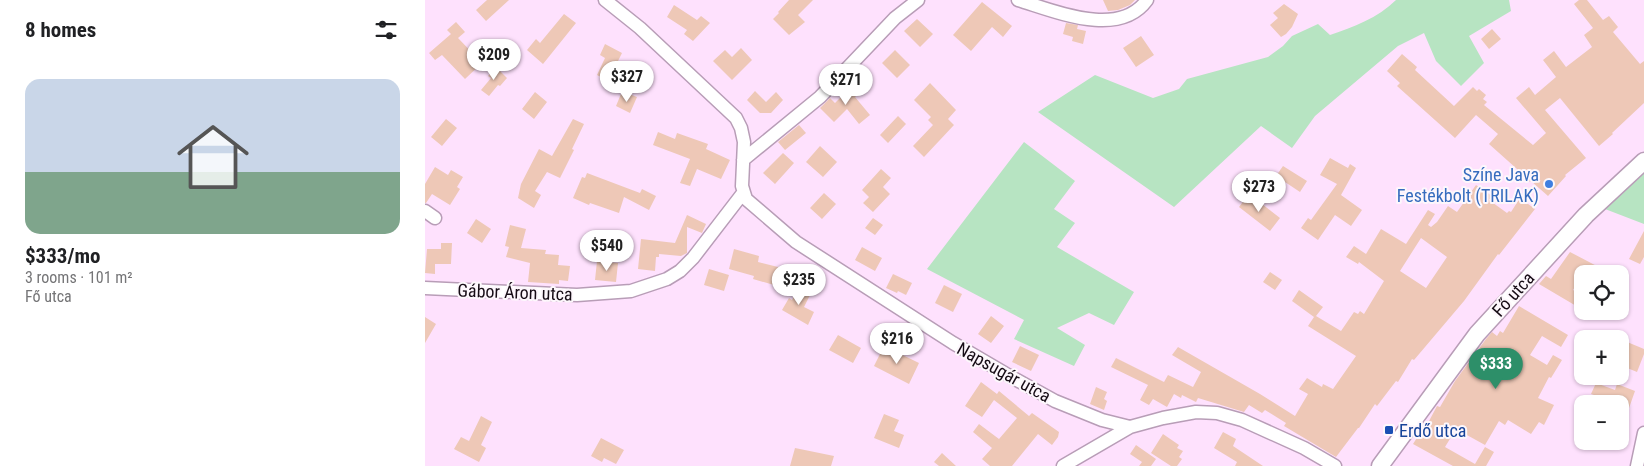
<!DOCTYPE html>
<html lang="en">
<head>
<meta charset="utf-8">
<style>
  body { margin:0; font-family:"Roboto Condensed",sans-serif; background:#f6f6f6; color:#202124; height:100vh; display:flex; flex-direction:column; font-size:19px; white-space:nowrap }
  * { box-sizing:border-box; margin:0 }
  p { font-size:16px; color:#757577 }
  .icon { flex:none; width:28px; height:28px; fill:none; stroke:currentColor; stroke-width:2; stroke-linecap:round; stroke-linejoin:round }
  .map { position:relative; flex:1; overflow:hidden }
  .sheet { display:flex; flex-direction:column; background:#fff; width:425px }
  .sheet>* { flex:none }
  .buttons { position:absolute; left:1149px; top:265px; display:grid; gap:10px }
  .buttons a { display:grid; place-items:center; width:55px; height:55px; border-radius:10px; background:#fff; box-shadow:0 1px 4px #0004; font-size:25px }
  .price { position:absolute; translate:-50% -42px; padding:0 11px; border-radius:18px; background:#fff; color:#222; font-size:16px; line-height:32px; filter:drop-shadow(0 1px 2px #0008) }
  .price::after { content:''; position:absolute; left:50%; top:30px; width:15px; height:11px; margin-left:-8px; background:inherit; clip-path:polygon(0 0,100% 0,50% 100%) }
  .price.on { background:#2d8f69; color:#fff }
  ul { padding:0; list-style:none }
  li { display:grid; align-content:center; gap:10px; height:265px; padding:0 25px }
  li+li { border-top:1px solid #e0e0e0 }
  li span { display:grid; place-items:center; height:155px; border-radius:15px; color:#555 }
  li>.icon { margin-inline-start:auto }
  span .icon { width:90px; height:90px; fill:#fffc; stroke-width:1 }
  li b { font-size:21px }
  h2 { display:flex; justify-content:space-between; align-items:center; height:60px; padding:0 25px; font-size:21px }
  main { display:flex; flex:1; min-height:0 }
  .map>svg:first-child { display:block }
</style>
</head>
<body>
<main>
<section class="sheet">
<h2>8 homes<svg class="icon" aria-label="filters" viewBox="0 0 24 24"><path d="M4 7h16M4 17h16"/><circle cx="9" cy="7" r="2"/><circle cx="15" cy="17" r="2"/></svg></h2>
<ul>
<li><span style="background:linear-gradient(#c9d6e8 60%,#7fa58c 0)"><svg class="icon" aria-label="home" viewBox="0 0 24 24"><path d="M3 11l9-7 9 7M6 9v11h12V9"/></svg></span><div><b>$333/mo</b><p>3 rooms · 101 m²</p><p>Fő utca</p></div></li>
</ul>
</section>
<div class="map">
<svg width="1219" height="466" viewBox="0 0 1219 466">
  <rect width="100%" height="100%" fill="#fee1fd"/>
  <!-- green -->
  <path fill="#b7e4c2" d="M971,0H1084L1086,11L1044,36L1059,63L1036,86L1011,61L999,33L973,46L890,116L867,148L836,126L749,207L613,112L670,75L728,98L754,89L762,79L843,57L858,46L867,36L893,24L905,35C928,27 953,18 971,0Z
    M599,142L650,181L629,209L650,223L632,247L709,292L689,325L664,313L632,328L660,345L649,366L589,339L599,320L502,269Z
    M1219,173V224L1180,209Z"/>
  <!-- building -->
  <path fill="#eec8b7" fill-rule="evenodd" d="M62,0H84L61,21L51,10Z
    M364,0H388L373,15L380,22L364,35L348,19L354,13L353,12Z
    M678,0H710L705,5L693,10L683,11Z
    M1154,0H1162L1178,20L1184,16L1193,27L1188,32L1215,64L1219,61V103L1187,133L1188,134L1174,146L1135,98L1120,110L1161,158L1140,175L1141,176L1123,196L1106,181L1105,182L1091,171L1092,169L1064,144L1073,134L1051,115L1030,138L972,86L975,83L962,71L977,54L992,67L990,70L1029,106L1048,87L1052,91L1054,89L1061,95L1058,99L1062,102L1059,105L1108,145L1121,133L1091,98L1104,87L1110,95L1131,77L1118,60L1129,51L1141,67L1167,47L1159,35L1168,28L1149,4Z
    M557,2L587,26L578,37L567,27L546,51L528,35Z
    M859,4L873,14L867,27L861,34L856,37L845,25L853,18L848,13Z
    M249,5L272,20L276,16L285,23L268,41L259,34L262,30L242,17Z
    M139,14L151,23L118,64L102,50L111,39L115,43Z
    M492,19L508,34L495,47L479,31Z
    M31,22L40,32L33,38L57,63L40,79L17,55L10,60L4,53L26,34L22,30Z
    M641,23L653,25L652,29L661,31L658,44L647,41L648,37L638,34Z
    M1067,29L1076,39L1064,49L1056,39Z
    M716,36L729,55L711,67L698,48Z
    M180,44L197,53L183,81L172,75L180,58L175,55Z
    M316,48L327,60L307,80L288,61L300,50L307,57Z
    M470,50L485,65L472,78L457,63Z
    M71,67L82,78L75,86L73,85L64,96L56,90L66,78L63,76Z
    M505,83L531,110L523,119L529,125L499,157L488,146L508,125L503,120L506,117L489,100Z
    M429,84L436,91L430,97L445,115L434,124L422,109L409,122L395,108L405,98L410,103Z
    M330,91L341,102L351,92L358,100L346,113H335L322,100Z
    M110,92L122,102L109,119L97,109Z
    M196,94L202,97L204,94L212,97L205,113L191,106Z
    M473,116L481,124L463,143L455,135Z
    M21,119L32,128L17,146L6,137Z
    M148,119L159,124L147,149L149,150L135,178L122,172L110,191L116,195L109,208L93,198L96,184L114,149L127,156Z
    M374,125L381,133L360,150L353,142Z
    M233,132L250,139L252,133L283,144L281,149L305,160L296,179L272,169L265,186L255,183L265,159L228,145Z
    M395,146L412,162L398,177L381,162Z
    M358,153L369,163L350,184L338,173Z
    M905,158L923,168L925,164L931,168L916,195L937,210L926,226L910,215L893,240L876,228L883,218L886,220L912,184L895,175Z
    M858,166L882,181L875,192L851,176Z
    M10,167L23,175L26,170L38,177L32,187L35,189L25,205L7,194L1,203H0V184Z
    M456,169L466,178L458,187L465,194L448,212L438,203L444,197L437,190Z
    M162,173L215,193L217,189L231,196L224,210L199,197L194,213L165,203L164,205L148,198L157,177L160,178Z
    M1051,185L1067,196L1064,200L1082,213L1084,211L1086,212L1095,198L1110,209L1074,255L1073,254L1039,301L989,360L987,359L973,382L971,381L952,406L950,404L934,428H933L911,457L859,426L861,423L840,410L837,413L824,405L819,412L773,398L771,402L757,395L756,398L749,394L742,407L728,399L724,405L715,400L723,385L686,367L691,358L739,382L743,375L768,387L776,372L747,355L753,347L835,394L870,416L883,394L874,389L882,378L897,387L898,384L908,389L931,356L883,326L889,317L867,301L874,290L898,307L891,316L916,331L929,312L933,314L935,311L939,314L959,281L934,262L933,264L921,257L929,246L941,254L956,229L981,244L1003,210L1010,214L1003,225L1006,227L1012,222L1023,206L1032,212ZM996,238L1022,257L1001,288L975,271Z
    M399,193L411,204L397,219L385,208Z
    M824,194L855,218L845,231L814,207Z
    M262,215L281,224L277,233L262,227V253L256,256L234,254V257H231L230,271L213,269L216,239L250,243Z
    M448,218L458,225L450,235L440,228Z
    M51,219L66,229L57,243L42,233Z
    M85,225L101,229L96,248L121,250L120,254L134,255L133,265L145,266L143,281L134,280V284L103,282L105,263L81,257L84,247L80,246Z
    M1219,231V257L1215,264L1204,259Z
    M16,243H27L26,264H10V274L0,273L2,249H16Z
    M437,247L457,258L450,271L430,260Z
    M309,249L334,256L333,262L353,267L349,285L328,279L329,276L304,269Z
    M1145,252L1187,274H1158L1148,290L1158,295V310L1114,284L1121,276L1126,279Z
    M172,261L193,263L191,282L170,280Z
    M284,269L304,275L299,291L279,285Z
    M845,272L857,280L850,290L838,282Z
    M468,274L487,283L481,295L473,291L472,293L461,288Z
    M519,285L537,294L528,312L510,303Z
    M374,287L386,293L379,307L389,312L383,325L357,310L364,298L367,300Z
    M1094,306L1143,335L1136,347L1117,336L1105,355L1122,365L1128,355L1137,360L1126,378L1124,377L1113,398L1129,405L1119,425L1114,422L1106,434L1083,420L1080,425L1074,421L1060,445L1031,429L1020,447L1050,464L1060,447L1069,452L1061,466H1028L988,444L1002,422L1003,423L1012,406L1015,407L1030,381L1061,339L1067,332L1072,336L1075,331L1078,333Z
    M566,316L579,326L566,343L553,334Z
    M0,317L11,324L0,343Z
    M413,335L436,348L428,363L404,350Z
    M1195,339L1219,349V354L1212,372L1195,365Z
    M459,346L494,363L484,384L449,366Z
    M595,346L614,355L606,371L587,362Z
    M556,382L572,394L574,391L604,416L607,413L634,432L633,437L627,445L613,434L587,466H565L557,459L567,448L548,432L554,424L574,439L592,418L569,400L557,417L540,406Z
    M1171,383L1190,390L1192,384L1210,391L1204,408L1195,404L1166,394Z
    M671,387L682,392L679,399L682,401L679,410L665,404Z
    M459,414L474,420L469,431L479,435L474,448L449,438Z
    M56,416L67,422L56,445L61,448L54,462L29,449L36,437L44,441Z
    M798,432L811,439L808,446L838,466H810L812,462L789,448Z
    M738,434L754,445L752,448L758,451L754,457L757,459L752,466H746L726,453Z
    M176,438L199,450L191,464L179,458L177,462L166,456Z
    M711,445L731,459L726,466H714L717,462L705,454Z
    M370,448L409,456L406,466H365Z
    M517,453L531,466H514L509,462Z"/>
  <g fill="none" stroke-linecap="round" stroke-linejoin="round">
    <!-- minor casing -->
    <g stroke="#b89db7" stroke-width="15">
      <path id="minor" d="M180,0L215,28L311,118L316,128L319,142L317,186L321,199L371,242L528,343L581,374L630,401L677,420L705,427
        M593,0C630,11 694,39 722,0
        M318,160L395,97L470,18L493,0
        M0,211L10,218
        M0,288L152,295L206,291L242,279L255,271L268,258L318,193
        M638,466L705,427L738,418L771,412L792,413L817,420L879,448L910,466
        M1212,466L1219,433"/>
    </g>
    <!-- major casing -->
    <g stroke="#b89db7" stroke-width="19">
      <path id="major" d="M955,466L1052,334L1161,215L1219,161"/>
    </g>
    <!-- minor -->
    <use href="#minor" stroke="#fff" stroke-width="12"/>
    <!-- major -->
    <use href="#major" stroke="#fff" stroke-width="16"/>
  </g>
  <!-- markers -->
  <circle fill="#3f7fe0" stroke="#fdf7fc" stroke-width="2" cx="1124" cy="184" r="5"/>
  <rect fill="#1a4fb4" stroke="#fdf7fc" stroke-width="2" x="959" y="425" width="10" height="10" rx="2.5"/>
  <g text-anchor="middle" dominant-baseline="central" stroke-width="4" stroke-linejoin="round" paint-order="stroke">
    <!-- shop labels -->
    <g font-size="18" fill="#366cbe" stroke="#fdf7fc" text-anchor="end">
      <text x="1114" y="174">Színe Java<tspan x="1114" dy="21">Festékbolt (TRILAK)</tspan></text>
    </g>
    <!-- street labels -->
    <g font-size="18" fill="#160c15" stroke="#fdf7fc">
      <text transform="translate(90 292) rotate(2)">Gábor Áron utca</text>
      <text transform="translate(1088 294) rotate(-48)">Fő utca</text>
      <text transform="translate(579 372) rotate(29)">Napsugár utca</text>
    </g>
    <!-- transit labels -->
    <g font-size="18" fill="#164399" stroke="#fdf7fc" text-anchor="start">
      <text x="974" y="430">Erdő utca</text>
    </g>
  </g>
</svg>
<div class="buttons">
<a><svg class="icon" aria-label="locate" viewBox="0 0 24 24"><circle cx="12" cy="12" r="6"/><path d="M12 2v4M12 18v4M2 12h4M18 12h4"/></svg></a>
<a>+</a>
<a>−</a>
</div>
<b class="price" style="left:69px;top:81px">$209</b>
<b class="price" style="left:202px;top:103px">$327</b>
<b class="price" style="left:421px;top:106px">$271</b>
<b class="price" style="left:834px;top:213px">$273</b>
<b class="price" style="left:182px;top:272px">$540</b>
<b class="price" style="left:374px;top:306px">$235</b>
<b class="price" style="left:472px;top:365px">$216</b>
<b class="price on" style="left:1071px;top:390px">$333</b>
</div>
</main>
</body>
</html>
